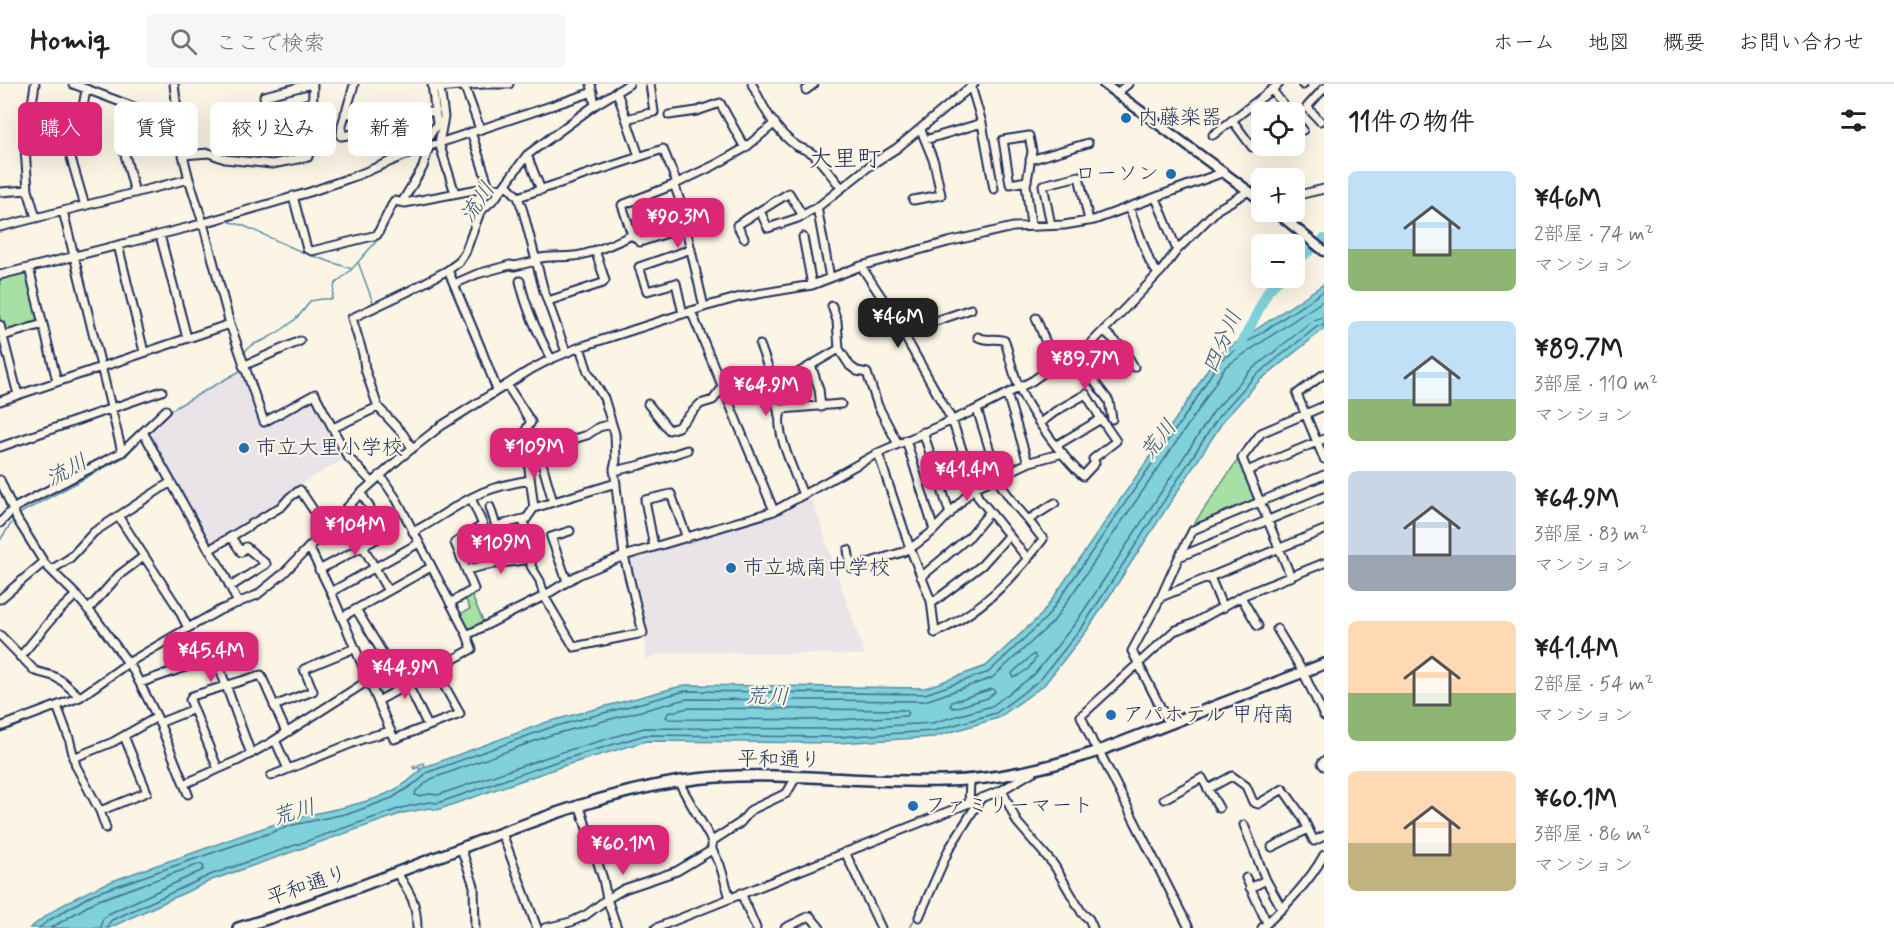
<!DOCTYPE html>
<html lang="ja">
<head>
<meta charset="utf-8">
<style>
  body { margin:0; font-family:Mynerve,"Klee One",sans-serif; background:#f6f6f6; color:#202124; height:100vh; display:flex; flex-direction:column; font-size:22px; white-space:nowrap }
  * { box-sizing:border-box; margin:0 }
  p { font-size:20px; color:#757577 }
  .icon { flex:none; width:33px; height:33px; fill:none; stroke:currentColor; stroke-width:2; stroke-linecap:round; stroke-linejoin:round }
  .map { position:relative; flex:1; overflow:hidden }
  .side { display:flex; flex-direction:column; background:#fff; width:570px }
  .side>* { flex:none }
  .banner { position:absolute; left:18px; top:18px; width:570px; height:54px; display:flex; gap:12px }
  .controls { position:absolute; left:1251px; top:18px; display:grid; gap:12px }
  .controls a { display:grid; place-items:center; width:54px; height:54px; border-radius:9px; background:#fff; box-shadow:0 6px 24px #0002; font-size:30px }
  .price { position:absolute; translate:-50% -51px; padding:0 14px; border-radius:12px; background:#db2777; color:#fff; font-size:20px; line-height:39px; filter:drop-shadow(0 2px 3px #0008) }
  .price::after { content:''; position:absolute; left:50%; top:36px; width:18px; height:14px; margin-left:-9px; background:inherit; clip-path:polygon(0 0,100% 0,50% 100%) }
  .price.current { background:#222; color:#fff }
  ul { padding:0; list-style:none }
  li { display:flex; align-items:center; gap:18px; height:150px; padding:0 24px }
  li span { display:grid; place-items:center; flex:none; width:168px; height:120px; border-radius:9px; color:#555 }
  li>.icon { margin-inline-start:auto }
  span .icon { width:72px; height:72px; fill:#fffc; stroke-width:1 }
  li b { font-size:26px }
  h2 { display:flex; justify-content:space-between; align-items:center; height:72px; padding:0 24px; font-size:26px }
  .tag { padding:0 21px; border-radius:9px; background:#fff; box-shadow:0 6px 24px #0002; font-size:21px; line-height:54px }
  .tag.current { background:#db2777; color:#fff }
  header { display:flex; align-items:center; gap:36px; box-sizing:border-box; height:84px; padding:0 30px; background:#fff; border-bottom:2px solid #e0e0e0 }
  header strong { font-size:28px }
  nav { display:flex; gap:33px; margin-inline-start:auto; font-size:21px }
  .search { width:420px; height:54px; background:#f6f6f6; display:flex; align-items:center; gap:15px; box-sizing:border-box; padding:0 21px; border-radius:9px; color:#757577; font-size:22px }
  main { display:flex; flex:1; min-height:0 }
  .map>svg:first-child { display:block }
</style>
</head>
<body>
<header>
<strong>Homiq</strong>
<div class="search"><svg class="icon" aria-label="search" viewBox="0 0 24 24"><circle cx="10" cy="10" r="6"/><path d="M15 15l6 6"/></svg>ここで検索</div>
<nav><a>ホーム</a><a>地図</a><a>概要</a><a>お問い合わせ</a></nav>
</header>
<main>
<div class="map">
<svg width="1324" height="844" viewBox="0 0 1324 844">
  <rect width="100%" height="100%" fill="#fcf5e5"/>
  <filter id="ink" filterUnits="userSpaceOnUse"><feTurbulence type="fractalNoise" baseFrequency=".0167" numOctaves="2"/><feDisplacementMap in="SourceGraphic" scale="12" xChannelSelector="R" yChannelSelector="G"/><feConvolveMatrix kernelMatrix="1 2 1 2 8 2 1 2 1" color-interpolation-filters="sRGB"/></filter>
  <g filter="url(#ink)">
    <!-- built -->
    <path fill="#eae4e8" d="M242,287L263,342L311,315L314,316L342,376L291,406L284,418L210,462L145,352L171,326Z
      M809,407L865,571L700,568L666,569L645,575V552L624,472L774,427Z"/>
    <!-- green -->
    <path fill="#a6e0a5" stroke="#608882" stroke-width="1.5" d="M29,184L43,240L3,252L0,241V191Z
      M1239,374L1255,415L1193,441Z
      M471,510L484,539L465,549L456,532L470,525L465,514Z"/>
    <!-- water -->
    <path fill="#80d1da" stroke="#5890a8" stroke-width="1.5" d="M1324,200V245L1259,297L1224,336L1088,545L1044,601L998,634L934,653L838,659L646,657L563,682L437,726L430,724L403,729L212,796L109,844H30C76,805 134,789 190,770C224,758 258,744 293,735C336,723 392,720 422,684L547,638L685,601L925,604L986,582L1042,530L1190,314L1215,273Z"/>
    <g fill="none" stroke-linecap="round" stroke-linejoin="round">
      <!-- shore -->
      <path stroke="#437090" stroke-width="1.5" d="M1324,216L1225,283L1201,322L1053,538L992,594L925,617L686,615L551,651L431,695L416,707L415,711L418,712L430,710L438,711L559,669L644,644L838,645L932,639L992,622L1034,591L1077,537L1214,327L1250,287L1314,236L1324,233
        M1034,570L1036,574L1028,585L1016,593H1013L1012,589Z
        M991,605H994L995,608L988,614L954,624L950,622L952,618Z
        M688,624L906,626L909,629L906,632L837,636L669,635L666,633L668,629Z
        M39,844L48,837L93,810L293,741L354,728L392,714L420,696L426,689L549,644L685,607L925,610L989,588L1047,533L1195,317L1219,277L1324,207
        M51,844L96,817L200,780L204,782L203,786L108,830L102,836L101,844
        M108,844L109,839L112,836L210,791L401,724L429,718L438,719L561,676L645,651L838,653L933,647L996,629L1040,596L1083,542L1219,332L1255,292L1318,242L1324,241"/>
      <!-- stream -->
      <path stroke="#5890a8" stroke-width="1.5" d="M436,7L440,35
        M430,58L439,45
        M541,65L581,36
        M482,132L489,125
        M230,138L242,141L304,169L352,185L380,153L397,121
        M358,178L374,221
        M243,271C250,258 255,261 266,255C285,245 299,235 310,217L322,215H332L335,200L352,185
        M163,333L171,326L240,287L238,277L240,275
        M17,431L126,372L140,355
        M0,456L15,434
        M420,687L419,683L414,685L413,683L424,679L425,683
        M910,844L917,830"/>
      <!-- river -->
      <path stroke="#80d1da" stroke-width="10" d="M1294,179L1324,155
        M1240,263L1268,207L1280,194"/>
      <!-- minor casing -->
      <g stroke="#1b2f5e" stroke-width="11">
        <path id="minor" d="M35,0L25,65L28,106L36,134
          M73,0L179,40
          M174,0L182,67L189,95L203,139L230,240L264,338L315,310L347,372L372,398
          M312,0L264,12L267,29L313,18
          M483,0H509
          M591,0L595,21
          M752,0C762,21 776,49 797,62C802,65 808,66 813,70C824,80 832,93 841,103
          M1302,0L1303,1
          M354,1L342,41L341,52L377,46V35
          M464,1L480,45
          M971,2L982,39L994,105
          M438,4L483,0
          M440,4L444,33L439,59L455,109
          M806,6L814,0
          M1272,6L1289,28
          M617,8L639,72
          M1117,9L1128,0
          M131,23L123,63L135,109
          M345,29L381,36L393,35L436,27
          M669,31L697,27L720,19L745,64
          M626,35L654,28L650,0
          M1294,35L1303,46
          M1232,36L1252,63
          M1320,37L1307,23L1324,4
          M471,48L489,103
          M1213,51L1279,0
          M925,56L982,39
          M422,64L437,40L432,0
          M183,71L209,69L225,75L272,80L308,73L312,55L313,0
          M527,71L541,106
          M1030,76L1088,59
          M1027,97L1010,100L1003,56L1029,52L1032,67L1027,97L1026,100L1031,141
          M506,100L518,113L523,127L544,207L566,268
          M674,100L689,142L687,149L704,223
          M0,108L28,106
          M293,112L307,165L312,167L377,151L394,117L405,119L489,103L502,105
          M1294,112L1324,105
          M518,113L663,65L677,99
          M1156,114L1177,166
          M913,116L941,111L934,78L921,46
          M402,118L423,83L429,62
          M85,122L71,74L82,28L86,6
          M817,123L830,194
          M1129,123L1150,178L1158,190
          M63,127L122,368
          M760,127L768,144L798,134L819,122L872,80L897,64L974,0
          M1051,141L1043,101L1079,92L1089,137
          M689,142L640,158L632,151L622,121L671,102L715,81L745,64L775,39
          M0,143L189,95
          M160,151L187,254
          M803,153L812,201
          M744,154L737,141L789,109L803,132
          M118,161L144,268
          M536,175C552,171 559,174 574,172C590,171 617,158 632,151
          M861,182L890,226L952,336L978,413L1028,475
          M29,184L57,297
          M448,186L480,262L497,306
          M0,191L190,143L310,108L358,91L418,66L593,8
          M520,197C526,225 538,249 551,275
          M454,200L477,190L510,181L515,182L536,177
          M548,217L603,199L605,196L595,166
          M832,222L837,237L839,265L850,282L857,287L867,289L878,322L898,360
          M691,227L774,427
          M683,230L676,199L647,207L639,183L691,165
          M1036,234L1055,281
          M0,241L18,311
          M899,241L933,238L971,225
          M1104,247L1123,264L1134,283
          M3,252L43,240
          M978,253C987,258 996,253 1005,257C1010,274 1014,295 1022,310C1034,334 1063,374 1083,392L1095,379L1093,375L1116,357L1101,335
          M760,261L772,294L779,332
          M580,263L588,288L604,314L615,350L616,377L614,384L624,472L643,549L574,563L544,512L540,497L531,482L532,467L525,446L524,438L534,424L616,399
          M1075,272L1109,317L1112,335
          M811,281L819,305L821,323
          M243,282L300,257
          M796,290L839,265
          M1324,290L1297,310L1324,375
          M507,301L531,338C524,347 520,358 527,369L534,424
          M1007,310L1028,379
          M0,317L230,240
          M648,320L669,346L678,343L700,320L713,316L722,304
          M977,325L998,393
          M1040,339L1056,327L1086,310L1101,335L1057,361
          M333,344L378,323
          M143,348L209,466L221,484L238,519
          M923,348L950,430
          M906,356L934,446
          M0,363L162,307
          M412,364L403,350L378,323L365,285L363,270L352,234L409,207L448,186L459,178L465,169L480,128L496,113L527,71L595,21L629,0
          M538,365L553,418
          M527,369L587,351L599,343L612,340
          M878,369L910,464L931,517L935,549C979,529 1015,493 1043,455L1028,436L1055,419
          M614,387L641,381L687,366
          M1247,387L1324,355
          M380,391L397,416L467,551L544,512L578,491L624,472L774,427L878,369L973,327L1032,297L1062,276L1081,270L1162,186L1177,166L1218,125L1249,107
          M996,394L1015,421L1028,436
          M0,396L17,435L45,480L76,511L97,536L133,586L157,633L188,710
          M803,411C796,391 772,344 782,325L841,320
          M490,423L496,442L527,434
          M343,427L388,507
          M118,432L178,524L188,544
          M0,439L14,424L122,368L166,326
          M413,448C435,437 454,422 475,412C492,403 512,399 530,396
          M309,463L331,508L394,655L460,630L435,585
          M654,463L645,416L671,410L687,454
          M209,466L282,422L290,413L300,406L326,445
          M848,466L851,484L903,468L915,461L932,448L974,404L1030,378L1063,369
          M1179,473L1324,413
          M51,486L70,474L94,448L171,398
          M319,486L386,450L361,409
          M466,486L487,481L531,475
          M921,493L970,452L990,428
          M1210,493L1223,524
          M1291,493L1242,374L1261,349L1324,322
          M567,497L551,453L570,447
          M230,503L266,480L246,463L241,468L231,453
          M331,508L419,459
          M1161,513L1324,446
          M1241,513L1258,542
          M0,515L44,478
          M450,519L474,505L455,459L483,441L471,414
          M932,519L982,481L1009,451
          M356,525L403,603
          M88,526L119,491L143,473
          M342,533L431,483
          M1277,545L1303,588L1324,632
          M0,551L35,587L53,592L62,597L80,613
          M20,573L54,532L76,511
          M140,599L194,580L204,574H216L251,670
          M408,601L428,642
          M378,617L472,565L467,551
          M57,622L69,654L76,682L100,727L106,744
          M274,622L313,607L304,585L355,564
          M159,639L194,625
          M1169,640L1132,567L1161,513L1179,473L1193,446L1324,391
          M0,643L80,613L128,579L188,544L220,526L257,511L284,489L361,409L400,374L441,342L530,286L551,275L580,263L704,223L740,213L812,201L861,182L948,158L1013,143L1064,141L1094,136L1224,88
          M275,656L288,685
          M73,674L113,658L157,633
          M1324,677L1322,679L1324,682
          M218,685L190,616L192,612L261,591L286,648
          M271,692L365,654L391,647
          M681,697L682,704L712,757V766L720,781L730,814
          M184,700L239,676L272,658L369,596
          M1002,706L1017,738L1054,781L1082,829L1089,835L1093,844
          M1164,715L1202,694L1208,705
          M969,719L970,696
          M579,720L603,795L607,815L617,844
          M1219,724L1208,705L1232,692L1246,702L1253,718L1258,720L1283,705L1302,732L1314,757L1324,752
          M100,727L147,708L124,652
          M1244,741L1266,796L1282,825
          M502,749L537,844
          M712,757L740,739L751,726L787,709L796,693
          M1272,763L1308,745
          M461,764L474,802L475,844
          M845,768L881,844
          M397,789C410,809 417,819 417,844
          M1246,794L1267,839
          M1250,804L1266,796
          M741,809L756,844
          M919,833L949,765L981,714
          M545,844L571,838L586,831L607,815L624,805L677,787L712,766
          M656,844L1002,706L1034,687
          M785,844L810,832L820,844
          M1189,844L1099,667L1093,659L1081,632L1174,547L1192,540L1244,511L1324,479
          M1262,844C1286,821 1308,800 1324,771"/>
      </g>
      <!-- major casing -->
      <g stroke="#1b2f5e" stroke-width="13">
        <path id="major" d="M1104,0L1262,117
          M1276,128L1324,167"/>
      </g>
      <!-- highway casing -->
      <g stroke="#1b2f5e" stroke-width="14">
        <path id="highway" d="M238,844C315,821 389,791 464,763C535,736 605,709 681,697C768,684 856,700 944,697C997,696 1048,684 1099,667L1324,580"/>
      </g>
      <!-- minor -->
      <use href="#minor" stroke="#fcf5e5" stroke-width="7"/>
      <!-- major -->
      <use href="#major" stroke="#fcf5e5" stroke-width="8"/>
      <!-- highway -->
      <use href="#highway" stroke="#fcf5e5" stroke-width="9"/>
    </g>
  </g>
  <!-- markers -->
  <g fill="#1f6fb2" stroke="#fcf5e5" stroke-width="2">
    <circle cx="1126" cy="34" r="6"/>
    <circle cx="1171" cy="90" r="6"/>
    <circle cx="244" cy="364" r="6"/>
    <circle cx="731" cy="484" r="6"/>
    <circle cx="1111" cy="631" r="6"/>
    <circle cx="913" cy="722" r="6"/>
  </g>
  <g text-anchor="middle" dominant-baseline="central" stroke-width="4.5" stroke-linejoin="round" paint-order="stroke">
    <!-- poi labels -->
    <g font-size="21" fill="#1b2f5e" stroke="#fcf5e5" text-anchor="start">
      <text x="1138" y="34">内藤楽器</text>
      <text x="1159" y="90" text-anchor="end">ローソン</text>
      <text x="256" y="364">市立大里小学校</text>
      <text x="743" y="484">市立城南中学校</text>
      <text x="1123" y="631">アパホテル 甲府南</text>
      <text x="925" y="722">ファミリーマート</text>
    </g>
    <!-- street labels -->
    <g font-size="21" fill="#1b2f5e" stroke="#fcf5e5">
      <text transform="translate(779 676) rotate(1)">平和通り</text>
      <text transform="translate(307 802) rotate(-19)">平和通り</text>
    </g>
    <!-- water labels -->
    <g font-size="22" font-style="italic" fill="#34587d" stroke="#fcf5e5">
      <text transform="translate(478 119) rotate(-56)">流川</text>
      <text transform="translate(1223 258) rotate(-66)">四分川</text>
      <text transform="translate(1159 356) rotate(-52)">荒川</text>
      <text transform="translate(67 387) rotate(-28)">流川</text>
      <text transform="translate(767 613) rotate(2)">荒川</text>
      <text transform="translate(294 729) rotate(-16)">荒川</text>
    </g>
    <!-- quarter labels -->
    <g font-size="24" fill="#1b2f5e" stroke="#fcf5e5">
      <text x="845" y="75">大里町</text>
    </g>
  </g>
</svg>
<div class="controls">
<a><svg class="icon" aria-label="locate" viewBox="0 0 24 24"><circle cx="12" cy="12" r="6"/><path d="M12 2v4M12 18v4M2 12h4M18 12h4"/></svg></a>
<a>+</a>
<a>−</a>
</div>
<b class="price" style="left:678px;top:165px">¥90.3M</b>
<b class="price current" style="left:898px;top:265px">¥46M</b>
<b class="price" style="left:1085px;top:307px">¥89.7M</b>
<b class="price" style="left:766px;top:333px">¥64.9M</b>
<b class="price" style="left:534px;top:395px">¥109M</b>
<b class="price" style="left:967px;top:418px">¥41.4M</b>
<b class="price" style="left:355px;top:473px">¥104M</b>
<b class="price" style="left:501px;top:491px">¥109M</b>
<b class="price" style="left:211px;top:599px">¥45.4M</b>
<b class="price" style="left:405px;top:616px">¥44.9M</b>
<b class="price" style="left:623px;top:792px">¥60.1M</b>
<div class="banner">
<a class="tag current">購入</a>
<a class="tag">賃貸</a>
<a class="tag">絞り込み</a>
<a class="tag">新着</a>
</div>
</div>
<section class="side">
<h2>11件の物件<svg class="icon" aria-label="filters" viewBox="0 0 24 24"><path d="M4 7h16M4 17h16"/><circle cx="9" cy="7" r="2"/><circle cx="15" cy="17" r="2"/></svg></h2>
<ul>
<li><span style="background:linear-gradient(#bfe0f5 65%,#8fb573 0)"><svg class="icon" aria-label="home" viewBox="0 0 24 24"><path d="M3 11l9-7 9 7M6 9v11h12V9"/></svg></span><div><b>¥46M</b><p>2部屋 · 74 m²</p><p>マンション</p></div></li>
<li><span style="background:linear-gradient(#bfe0f5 65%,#8fb573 0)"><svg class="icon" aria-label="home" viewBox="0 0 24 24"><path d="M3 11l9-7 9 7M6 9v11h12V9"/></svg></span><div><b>¥89.7M</b><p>3部屋 · 110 m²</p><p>マンション</p></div></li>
<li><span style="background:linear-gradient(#c9d6e8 70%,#9aa5b1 0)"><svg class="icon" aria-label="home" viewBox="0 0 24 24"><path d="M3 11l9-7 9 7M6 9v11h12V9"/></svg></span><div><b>¥64.9M</b><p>3部屋 · 83 m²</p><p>マンション</p></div></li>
<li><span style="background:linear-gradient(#ffd9b3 60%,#8fb573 0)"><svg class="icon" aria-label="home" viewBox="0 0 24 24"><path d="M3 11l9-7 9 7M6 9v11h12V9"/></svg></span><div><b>¥41.4M</b><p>2部屋 · 54 m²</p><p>マンション</p></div></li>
<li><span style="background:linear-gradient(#ffd9b3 60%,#c2b280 0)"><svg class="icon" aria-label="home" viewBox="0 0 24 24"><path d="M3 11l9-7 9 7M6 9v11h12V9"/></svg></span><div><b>¥60.1M</b><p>3部屋 · 86 m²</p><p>マンション</p></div></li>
</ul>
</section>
</main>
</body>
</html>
